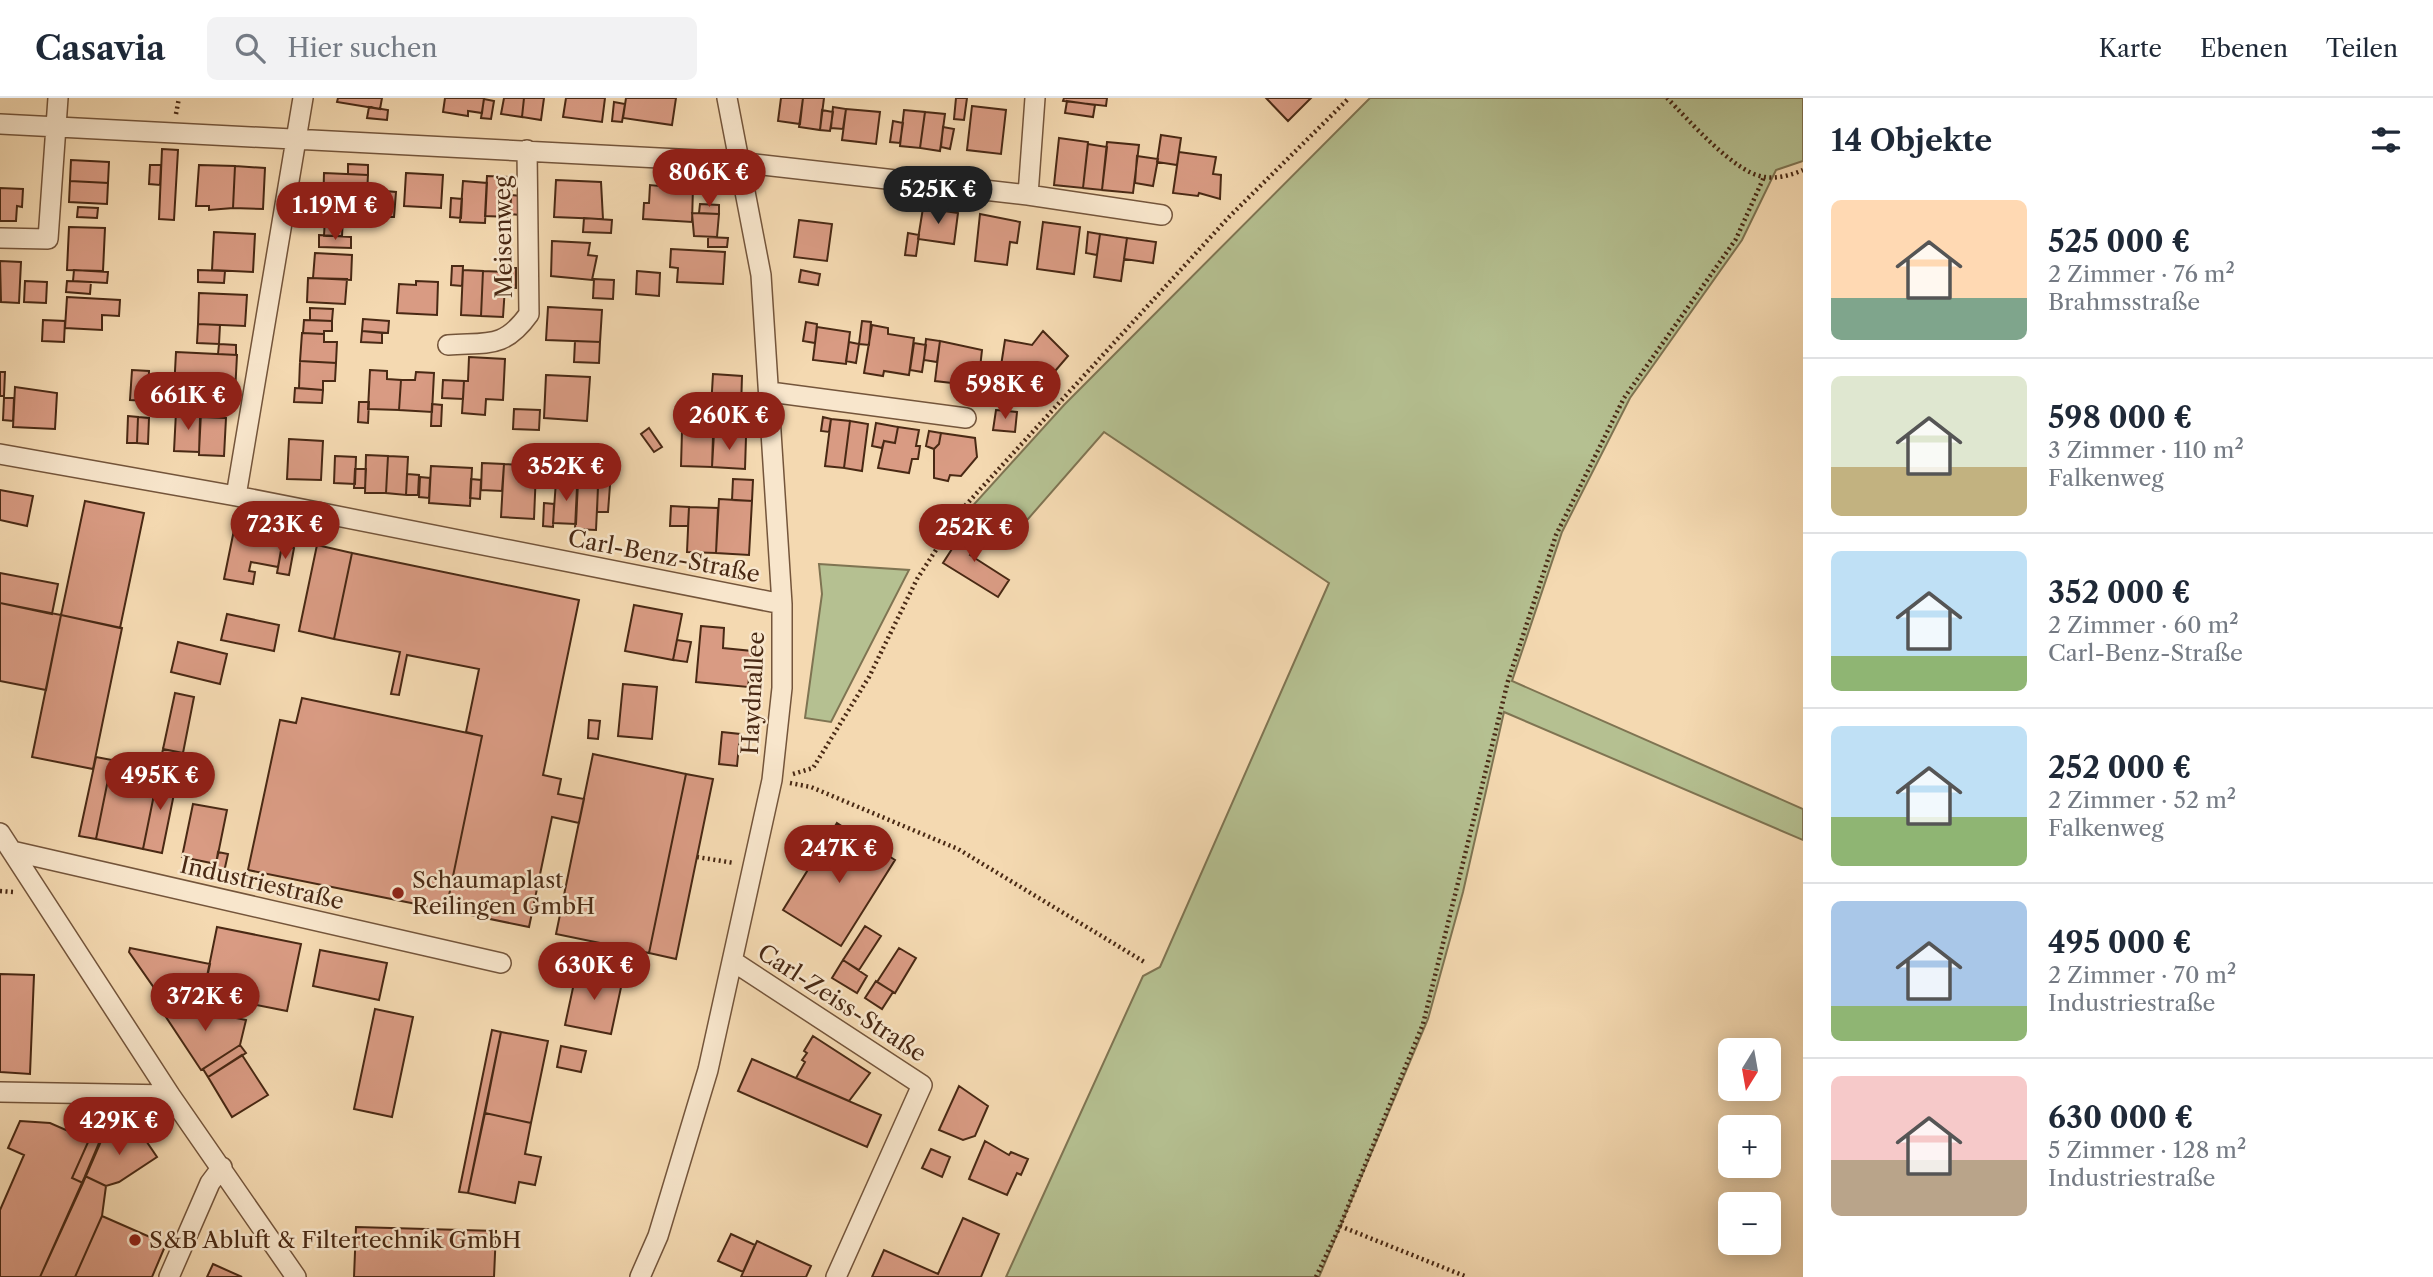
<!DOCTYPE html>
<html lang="de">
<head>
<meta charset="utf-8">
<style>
  body { margin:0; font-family:"Libre Caslon Text",serif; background:#f2f2f3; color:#1f2937; height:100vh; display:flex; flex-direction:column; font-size:26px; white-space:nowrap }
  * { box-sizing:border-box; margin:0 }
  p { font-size:23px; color:#747a83 }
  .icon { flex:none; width:38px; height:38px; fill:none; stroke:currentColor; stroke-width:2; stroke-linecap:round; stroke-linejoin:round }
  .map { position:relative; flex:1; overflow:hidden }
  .panel { display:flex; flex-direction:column; background:#fff; width:630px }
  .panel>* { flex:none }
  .needle { width:46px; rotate:191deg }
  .tools { position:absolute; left:1718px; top:940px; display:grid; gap:14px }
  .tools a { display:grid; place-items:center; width:63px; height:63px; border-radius:10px; background:#fff; box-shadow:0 4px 18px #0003; font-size:35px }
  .price { position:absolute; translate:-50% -60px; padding:0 16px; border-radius:24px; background:#8f2418; color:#fff; font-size:23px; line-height:46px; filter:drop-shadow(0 2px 4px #0008) }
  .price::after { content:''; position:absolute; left:50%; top:42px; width:21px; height:16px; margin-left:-10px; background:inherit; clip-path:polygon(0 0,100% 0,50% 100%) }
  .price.on { background:#222; color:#fff }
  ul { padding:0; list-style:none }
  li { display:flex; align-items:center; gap:21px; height:175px; padding:0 28px }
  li+li { border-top:2px solid #e0e1e3 }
  li span { display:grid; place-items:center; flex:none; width:196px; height:140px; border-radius:10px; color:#555 }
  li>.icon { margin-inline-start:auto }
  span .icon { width:84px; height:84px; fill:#fffc; stroke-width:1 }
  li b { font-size:30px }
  h2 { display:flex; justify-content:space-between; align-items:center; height:84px; padding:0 28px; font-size:30px }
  header { display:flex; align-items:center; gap:42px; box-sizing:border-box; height:98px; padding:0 35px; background:#fff; border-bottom:2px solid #e0e1e3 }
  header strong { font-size:33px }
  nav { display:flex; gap:38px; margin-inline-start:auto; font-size:24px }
  .search { width:490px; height:63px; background:#f2f2f3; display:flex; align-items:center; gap:18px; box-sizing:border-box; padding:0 24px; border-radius:10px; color:#747a83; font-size:26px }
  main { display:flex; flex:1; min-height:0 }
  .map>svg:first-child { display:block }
</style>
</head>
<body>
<header>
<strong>Casavia</strong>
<div class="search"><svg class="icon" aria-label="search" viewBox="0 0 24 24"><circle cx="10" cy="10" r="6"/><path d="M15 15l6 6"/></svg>Hier suchen</div>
<nav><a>Karte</a><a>Ebenen</a><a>Teilen</a></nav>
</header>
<main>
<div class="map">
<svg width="1803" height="1179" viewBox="0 0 1803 1179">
  <rect width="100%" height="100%" fill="#f4d9b1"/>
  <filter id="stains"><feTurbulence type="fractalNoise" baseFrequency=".00286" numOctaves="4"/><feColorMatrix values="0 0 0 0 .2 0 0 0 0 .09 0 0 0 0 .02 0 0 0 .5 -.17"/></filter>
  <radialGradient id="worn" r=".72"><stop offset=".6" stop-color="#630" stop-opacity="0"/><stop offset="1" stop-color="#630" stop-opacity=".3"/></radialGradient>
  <!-- green -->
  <path fill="#b5c091" stroke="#7f7452" stroke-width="2" d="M1370,0H1803V63L1776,72L1742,142L1630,300L1562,434L1512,583L1803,711V742L1504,614L1463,794L1428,921L1319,1179H1006L1143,878L1160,869L1329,485L1104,334L1014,437L1010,449L968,413L1064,307Z
    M819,466L909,472L831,624L805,620L822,496Z"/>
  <!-- building -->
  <path fill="#d99b83" stroke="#492914" stroke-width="2" d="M338,0H382L380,11L337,4Z
    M445,0H484L482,15L468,13V18L443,14Z
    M504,0H524L522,19L501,16Z
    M524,0H544L541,22L522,19Z
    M566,0H605L602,24L563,19Z
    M626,0H676L672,27L623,20Z
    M781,0H803L800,26L778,23Z
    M803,0H824L820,32L799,29Z
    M956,0H967L964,22L954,21Z
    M1064,0H1107L1106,8L1063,3Z
    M1266,0H1311L1288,23Z
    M484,1L494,3L491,21L481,20Z
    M1067,3L1095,7L1093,19L1065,15Z
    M614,4L625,6L622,24L612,23Z
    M972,8L1006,12L1001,56L967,52Z
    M369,9L388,12L387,22L367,20Z
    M833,9L846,11L843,31L831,30Z
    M846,11L880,14L876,46L842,42Z
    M822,12L833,14L830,33L820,32Z
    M904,12L925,14L920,50L900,48Z
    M925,14L945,16L940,53L920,50Z
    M893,23L903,25L900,45L890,44Z
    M943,29L954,31L950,51L941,49Z
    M1161,37L1181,40L1177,67L1157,64Z
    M1059,40L1088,44L1083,90L1054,87Z
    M1107,44L1139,47L1133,95L1102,92Z
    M1088,46L1107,49L1102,92L1083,90Z
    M162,51L178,52L174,122L159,121Z
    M1179,54L1216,59L1213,76L1221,77L1220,101L1199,95L1198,98L1173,95Z
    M1137,58L1158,61L1153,88L1135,85Z
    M71,62L109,64L108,85L70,83Z
    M348,66L368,67V77L348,76Z
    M150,67H161L160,87L149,86Z
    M199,67L235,68L233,110L209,112V108H196Z
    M235,68L265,70L263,111L233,110Z
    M324,75L368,77L366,115L323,113Z
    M406,75L443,77L441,110L404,108Z
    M487,78L512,79L510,119L485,118Z
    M556,82L601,84L603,121L554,119Z
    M70,83L108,85L107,106L69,104Z
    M463,83L487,85L485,125L460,124Z
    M669,86L693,89L692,124L643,121L644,105H649L650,87L669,89Z
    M0,90L23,91L22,109L17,108L16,123H0Z
    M385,93L396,94L394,119H384Z
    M511,97L521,98L520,117L510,116Z
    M451,100L462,101L461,120L450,119Z
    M700,106L719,107V116L699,115Z
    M78,109L98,110L97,120L77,119Z
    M923,110L958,115L954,146L918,141Z
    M692,115L719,116L717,139L694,138Z
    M980,116L1020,124L1017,145L1010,144L1007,167L975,163Z
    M325,119L343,120L342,138H324Z
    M584,120L612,122L611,135L583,134Z
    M799,122L832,126L827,163L794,159Z
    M1043,124L1080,129L1074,176L1037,171Z
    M69,129L105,130L103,173L67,172Z
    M214,134L255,136L253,174L212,172Z
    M1088,134L1100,136L1097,157L1086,155Z
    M908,135L919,137L916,158L905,157Z
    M1100,136L1127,140L1121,183L1094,179Z
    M319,137L351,139V150L319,149Z
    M708,139L728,140L727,149H708Z
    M1127,140L1156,144L1153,165L1124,161Z
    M552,143L590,145L588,157L597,158L592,182L551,178Z
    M671,151L725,154L723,186L677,184L678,170L670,169Z
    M315,155L352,157L351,182L313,180Z
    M0,163L21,164L19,205L1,204Z
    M452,168H463L462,188L451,187Z
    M506,170H516V190L505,189Z
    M74,172L108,174L107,185L73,183Z
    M198,172L225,173L224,185L198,184Z
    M463,172L483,173L481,218L461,217Z
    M801,172L820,176L818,187L799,184Z
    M483,173L506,174L503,219L481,218Z
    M637,173L660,175L659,198L636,196Z
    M308,180L347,181L345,206L307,204Z
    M594,181L614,182L613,201L593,200Z
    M25,183L47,184L46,205L24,204Z
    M67,183L91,184L90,196L66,194Z
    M416,183L438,184L437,217L397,215L399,186L416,187Z
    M199,195L247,197L245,228L198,226Z
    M67,199L120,202L119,218L102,217V232L65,230Z
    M548,209L602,212L600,244L546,242Z
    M310,210L333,211L332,223L310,222Z
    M363,221L389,223L388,235L362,233Z
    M43,222L65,223L64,244L42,243Z
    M304,222L332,223V233H324V236L303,235Z
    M862,223L871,224L869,247L859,246Z
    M806,224L817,226L815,245L803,243Z
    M198,226L220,227L219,246L197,245Z
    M872,227L888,230V236L914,240L909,277L884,273L883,278L864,275Z
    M817,229L850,234L846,266L813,262Z
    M362,233L382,235V245L361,244Z
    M1043,233L1068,258L1038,293L998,287L1005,242L1032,247Z
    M302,235L324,236V244H337L336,265L300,263Z
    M926,241L940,243L937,264L924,262Z
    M575,243L600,244L599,265L574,264Z
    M940,243L982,252L978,288L935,283Z
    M849,244L859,246L856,265L846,263Z
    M914,245L926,247L922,274L910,272Z
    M219,246L236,247V257L218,256Z
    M176,254L237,257L235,295L174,292Z
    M469,259L505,261L503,302L486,301L485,317L462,315L464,283H468Z
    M300,263L336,265L335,283H323V292L299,290Z
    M132,272L149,273L148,303L130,302Z
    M370,272L387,273V281L401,282L399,312L368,311Z
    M0,274H5L4,298H0Z
    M416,274L434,275L432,314L399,312L401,282H415Z
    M713,276L742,278L741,311L711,310Z
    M546,277L590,279L587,323L544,320Z
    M443,282L464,283L463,301L442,300Z
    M15,289L57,295L55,331L13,329Z
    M295,290L323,292L322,305L294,304Z
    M4,300H14L13,323L3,322Z
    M359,304H369L368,325L358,324Z
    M432,306L442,307L441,328H431Z
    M514,311L540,312L539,332L513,331Z
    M996,312L1017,314L1015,334L993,332Z
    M176,314L201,315L199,354L174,353Z
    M128,318L138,319L137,345H127Z
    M138,319L149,320L148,346L137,345Z
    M200,319L226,320L224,358L199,357Z
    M823,319L831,321L829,334L821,333Z
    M727,320L748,321L747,333L727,332Z
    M831,321L850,323L844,370L825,368Z
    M850,323L868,326L862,373L844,370Z
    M876,325L898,329L895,345L884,343L882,350L872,348Z
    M898,329L919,332L916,348H920L918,361H912L909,375L878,370L884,343L895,345Z
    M649,330L662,349L654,354L641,336Z
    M682,333L714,335L712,369L681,368Z
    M929,333L941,335L939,346L934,351L926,348Z
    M941,335L975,340L977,359L961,378L950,377L948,383L934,380V351L939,346Z
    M713,338L746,339L745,371L712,369Z
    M289,341L323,343L321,382L287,381Z
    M366,357L388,358L386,395H365Z
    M335,358L356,359L355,386L334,385Z
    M388,358L408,359L406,397L386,395Z
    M482,365L504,366L502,393L481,392Z
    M504,366L521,367L520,381H532L533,373H536L534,421L501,419Z
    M431,368L472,370L470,408L429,405Z
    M355,371H366L365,390H354Z
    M407,376L419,377L418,397H406Z
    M420,379L430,380L429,400L419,399Z
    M471,381L481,382L480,401L470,400Z
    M733,381L753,382L752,403L732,402Z
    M556,383L578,384L576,426L553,425Z
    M598,387H610L608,414H597Z
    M577,389L598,390L596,432L575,431Z
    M0,392L33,398L27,428L0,422Z
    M719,401L752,403L749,457L716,455Z
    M85,403L144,415L120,530L61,517Z
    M544,405L554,406L553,429L543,428Z
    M671,408L689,409L688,428H670Z
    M689,409L718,410L716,455L687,454Z
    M966,429L981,438L970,457L1009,482L998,499L943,465Z
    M234,432L283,441L278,469L251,464L249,473L255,474L253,486L224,481Z
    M317,447L352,455L334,541L299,533Z
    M282,448L294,450L289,477L277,475Z
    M352,455L579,502L543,677L561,681L558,696L584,701L579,725L552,719L529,829L446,812L482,638L466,634L479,571L407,557L399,597L391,596L400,554L334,541Z
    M0,475L58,486L52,516L0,505Z
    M0,505L61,517L46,592L0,583Z
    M634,507L682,516L673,562L625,553Z
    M227,516L279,527L274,553L221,542Z
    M61,517L122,530L93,671L32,659Z
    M701,528L724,530L723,550L752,553L748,589L696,584Z
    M677,542L691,544L687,564L673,562Z
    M178,544L227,556L220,586L171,574Z
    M623,586L657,589L652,641L618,638Z
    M175,595L194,599L183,655L163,651Z
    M302,600L482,638L446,812L248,772L280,622L296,625Z
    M589,622L600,623L598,641L588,640Z
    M722,634L740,636L737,668L719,666Z
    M163,651L183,655L178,676L159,672Z
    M593,656L686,676L649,855L556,836Z
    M96,659L112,662L96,741L79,738Z
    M112,662L159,672L143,751L96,741Z
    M159,672L178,676L162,755L143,751Z
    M686,676L713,681L676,861L649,855Z
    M193,706L227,712L216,766L182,759Z
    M837,725L895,762L841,848L783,812Z
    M218,754L228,756L224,774L215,772Z
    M865,828L881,838L859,872L843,862Z
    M217,829L301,846L287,913L220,900L219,906L202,903Z
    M130,850L210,866L202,903L157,894L129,854Z
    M899,850L916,860L895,895L877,884Z
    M320,852L387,865L379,902L313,888Z
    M843,862L867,878L857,895L832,880Z
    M577,871L623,880L611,936L565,927Z
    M0,876L34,877L30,976L0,974Z
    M876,883L893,894L882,911L865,900Z
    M161,895L219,906L216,916L159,905Z
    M156,904L246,922L240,947L201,972Z
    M375,911L413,919L392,1019L354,1011Z
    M492,932L501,934L468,1095L459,1094Z
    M501,934L548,943L531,1025L485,1015Z
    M813,938L870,975L849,1003L796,980L805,964L802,962L807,955L804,953Z
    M240,947L246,955L208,979L203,971Z
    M561,948L586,953L581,974L557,969Z
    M242,957L268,997L232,1019L208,979Z
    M752,961L881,1017L867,1049L738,993Z
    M959,988L988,1008L975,1038L963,1042L939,1032Z
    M485,1015L531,1025L525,1056L541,1059L535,1087L519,1084L515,1105L468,1095Z
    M20,1023L50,1025L89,1042L72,1080L83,1085L40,1179H0V1112L24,1057L8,1050Z
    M107,1026L117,1040L136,1028L157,1059L119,1084L106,1088L85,1078Z
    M70,1027L102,1041L83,1085L72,1080L89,1042L68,1032Z
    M985,1043L1009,1057L1011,1054L1028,1061L1021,1077L1017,1075L1007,1097L969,1081Z
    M931,1051L950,1059L942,1079L922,1070Z
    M85,1078L106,1088L102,1118L75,1179H40Z
    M102,1118L166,1146L152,1179H75Z
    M963,1120L999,1136L981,1179H872L884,1152L938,1176Z
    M356,1129L496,1133L494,1179H354Z
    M731,1136L755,1147L743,1174L718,1163Z
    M757,1143L811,1168L806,1179H741Z
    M213,1166L242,1179H207Z"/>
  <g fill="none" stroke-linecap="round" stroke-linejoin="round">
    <!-- street casing -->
    <g stroke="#74553b" stroke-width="22">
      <path id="street" d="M0,26L737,64L1028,97L1162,117
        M1028,97L1035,0
        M0,140L48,141L58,0
        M448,247C488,244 504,251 529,216L527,52
        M770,294L966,320
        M0,356L236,398L782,506
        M236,398L303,0
        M0,735L170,997L296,1179
        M12,753L501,865
        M734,864L922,987L836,1179
        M0,994L170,997
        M169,1179L210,1085L222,1069
        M640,1179L658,1138L708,972L772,682L782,590V506L761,177L727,0"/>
    </g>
    <!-- path -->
    <path stroke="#492914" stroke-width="4.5" stroke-dasharray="2 3.5" stroke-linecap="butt" d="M1667,0C1688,21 1735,76 1765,79C1777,81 1792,77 1803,72
      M176,16L179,0
      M793,676L813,670L869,579L917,481L964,409L1228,120L1349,0
      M790,685L811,689L958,751L1146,865
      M697,759L734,765
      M0,793L13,794
      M1340,1128L1467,1179
      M1316,1179L1340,1128L1423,926L1508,583L1556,437L1624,300L1736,141L1764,79"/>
    <!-- street -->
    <use href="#street" stroke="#f8e6cc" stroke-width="19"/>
  </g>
  <!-- markers -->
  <g fill="#8f2418" stroke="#f8e6cc" stroke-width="2.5">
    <circle cx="398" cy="795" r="7"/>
    <circle cx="135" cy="1142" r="7"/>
  </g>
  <g text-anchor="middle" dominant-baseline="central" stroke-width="5" stroke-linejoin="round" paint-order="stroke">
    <!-- street labels -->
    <g font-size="23" fill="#492914" stroke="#f8e6cc">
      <text transform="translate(503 139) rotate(-91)">Meisenweg</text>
      <text transform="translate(664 458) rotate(11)">Carl-Benz-Straße</text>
      <text transform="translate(753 595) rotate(-87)">Haydnallee</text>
      <text transform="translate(262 785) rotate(13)">Industriestraße</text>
      <text transform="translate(842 905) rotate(33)">Carl-Zeiss-Straße</text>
    </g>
    <!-- poi labels -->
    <g font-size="23" fill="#492914" stroke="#f8e6cc" text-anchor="start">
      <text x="412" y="782">Schaumaplast<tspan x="412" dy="26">Reilingen GmbH</tspan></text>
      <text x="149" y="1142">S&amp;B Abluft &amp; Filtertechnik GmbH</text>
    </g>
  </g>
  <rect width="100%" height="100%" filter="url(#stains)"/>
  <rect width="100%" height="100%" fill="url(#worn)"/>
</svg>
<div class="tools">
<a><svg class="needle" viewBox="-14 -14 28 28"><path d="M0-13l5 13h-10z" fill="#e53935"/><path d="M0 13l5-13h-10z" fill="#747a83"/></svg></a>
<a>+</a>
<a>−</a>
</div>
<b class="price" style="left:709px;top:111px">806K €</b>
<b class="price on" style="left:938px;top:128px">525K €</b>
<b class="price" style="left:335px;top:144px">1.19M €</b>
<b class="price" style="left:1005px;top:323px">598K €</b>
<b class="price" style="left:188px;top:334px">661K €</b>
<b class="price" style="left:729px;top:354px">260K €</b>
<b class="price" style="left:566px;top:405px">352K €</b>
<b class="price" style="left:285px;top:463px">723K €</b>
<b class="price" style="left:974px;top:466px">252K €</b>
<b class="price" style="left:160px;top:714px">495K €</b>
<b class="price" style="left:839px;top:787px">247K €</b>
<b class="price" style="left:594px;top:904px">630K €</b>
<b class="price" style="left:205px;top:935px">372K €</b>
<b class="price" style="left:119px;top:1059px">429K €</b>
</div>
<section class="panel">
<h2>14 Objekte<svg class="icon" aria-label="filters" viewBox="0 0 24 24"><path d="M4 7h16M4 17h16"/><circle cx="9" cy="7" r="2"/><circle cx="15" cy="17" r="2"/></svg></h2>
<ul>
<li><span style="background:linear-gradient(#ffd9b3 70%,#7fa58c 0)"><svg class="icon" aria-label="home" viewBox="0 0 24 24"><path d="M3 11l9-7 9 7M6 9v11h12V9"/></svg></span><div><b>525 000 €</b><p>2 Zimmer · 76 m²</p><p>Brahmsstraße</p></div></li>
<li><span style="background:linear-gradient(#dfe7d0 65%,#c2b280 0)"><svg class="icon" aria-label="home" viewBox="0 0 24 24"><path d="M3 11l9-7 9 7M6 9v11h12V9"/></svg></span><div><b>598 000 €</b><p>3 Zimmer · 110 m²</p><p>Falkenweg</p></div></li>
<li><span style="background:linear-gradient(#bfe0f5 75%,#8fb573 0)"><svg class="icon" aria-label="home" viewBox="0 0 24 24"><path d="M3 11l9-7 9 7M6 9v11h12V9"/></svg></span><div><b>352 000 €</b><p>2 Zimmer · 60 m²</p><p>Carl-Benz-Straße</p></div></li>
<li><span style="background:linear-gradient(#bfe0f5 65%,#8fb573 0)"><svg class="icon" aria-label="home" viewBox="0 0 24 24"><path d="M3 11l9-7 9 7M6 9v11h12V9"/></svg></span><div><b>252 000 €</b><p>2 Zimmer · 52 m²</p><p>Falkenweg</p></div></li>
<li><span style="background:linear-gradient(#a9c7e8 75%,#8fb573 0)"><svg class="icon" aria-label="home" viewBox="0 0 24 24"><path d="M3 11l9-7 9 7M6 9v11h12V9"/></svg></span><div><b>495 000 €</b><p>2 Zimmer · 70 m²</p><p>Industriestraße</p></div></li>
<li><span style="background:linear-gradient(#f6c9c9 60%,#b9a48a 0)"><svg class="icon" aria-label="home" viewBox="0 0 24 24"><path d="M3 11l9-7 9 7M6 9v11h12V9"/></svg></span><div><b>630 000 €</b><p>5 Zimmer · 128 m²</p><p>Industriestraße</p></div></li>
</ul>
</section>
</main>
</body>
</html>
